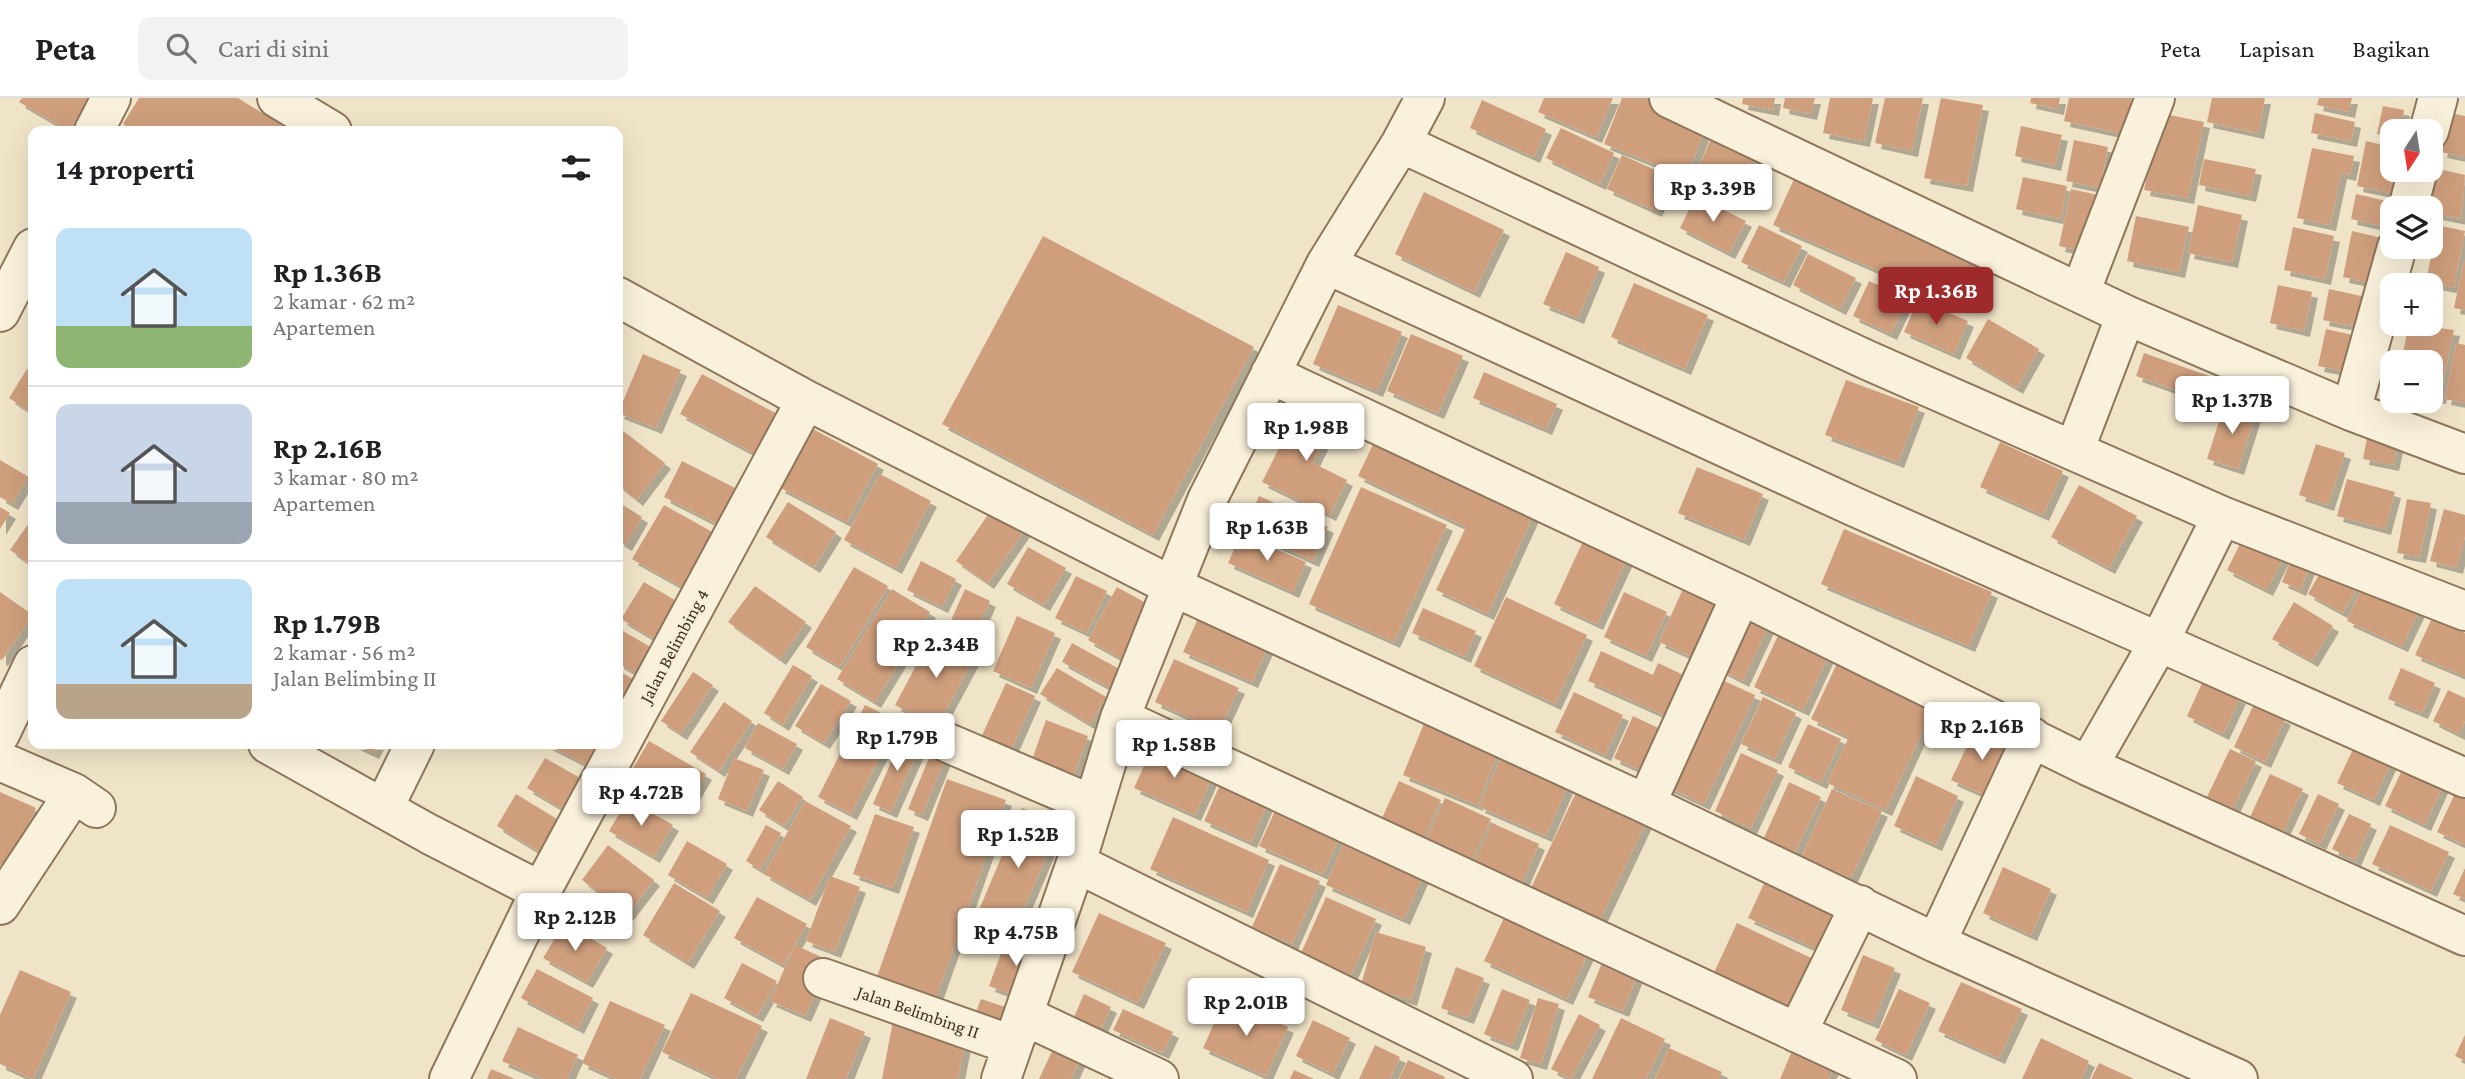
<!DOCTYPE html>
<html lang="id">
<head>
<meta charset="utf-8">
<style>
  body { margin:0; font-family:"Crimson Pro",serif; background:#f2f2f2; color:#202124; height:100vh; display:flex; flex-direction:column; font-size:26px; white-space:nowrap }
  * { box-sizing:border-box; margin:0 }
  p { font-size:23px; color:#757577 }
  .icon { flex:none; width:38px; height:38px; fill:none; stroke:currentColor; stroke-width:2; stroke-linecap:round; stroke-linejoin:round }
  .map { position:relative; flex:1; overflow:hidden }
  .side { position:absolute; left:28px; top:28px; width:595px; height:623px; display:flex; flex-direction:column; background:#fff; border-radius:14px; box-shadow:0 7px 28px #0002 }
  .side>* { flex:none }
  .needle { width:46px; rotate:192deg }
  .fabs { position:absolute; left:2380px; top:21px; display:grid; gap:14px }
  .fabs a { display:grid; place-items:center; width:63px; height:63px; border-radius:14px; background:#fff; box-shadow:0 7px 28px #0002; font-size:35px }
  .price { position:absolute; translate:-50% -60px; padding:0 16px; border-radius:7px; background:#fff; color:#222; font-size:23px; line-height:46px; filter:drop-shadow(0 2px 4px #0008) }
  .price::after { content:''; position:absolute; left:50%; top:42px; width:21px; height:16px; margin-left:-10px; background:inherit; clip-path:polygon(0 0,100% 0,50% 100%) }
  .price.current { background:#9e2a2b; color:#fff }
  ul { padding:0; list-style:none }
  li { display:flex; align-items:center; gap:21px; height:175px; padding:0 28px }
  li+li { border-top:2px solid #e0e0e0 }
  li span { display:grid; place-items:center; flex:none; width:196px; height:140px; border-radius:14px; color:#555 }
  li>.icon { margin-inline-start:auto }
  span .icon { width:84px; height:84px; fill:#fffc; stroke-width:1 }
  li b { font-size:30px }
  h2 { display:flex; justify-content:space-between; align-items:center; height:84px; padding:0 28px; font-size:30px }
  header { display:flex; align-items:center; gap:42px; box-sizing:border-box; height:98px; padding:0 35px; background:#fff; border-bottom:2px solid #e0e0e0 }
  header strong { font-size:33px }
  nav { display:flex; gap:38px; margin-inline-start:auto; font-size:24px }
  .search { width:490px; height:63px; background:#f2f2f2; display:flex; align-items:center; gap:18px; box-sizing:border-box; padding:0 24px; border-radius:14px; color:#757577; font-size:26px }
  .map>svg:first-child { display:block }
</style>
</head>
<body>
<header>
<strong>Peta</strong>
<div class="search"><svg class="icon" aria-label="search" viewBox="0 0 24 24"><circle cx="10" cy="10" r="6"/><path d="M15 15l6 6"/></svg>Cari di sini</div>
<nav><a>Peta</a><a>Lapisan</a><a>Bagikan</a></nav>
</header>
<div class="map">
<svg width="2465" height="981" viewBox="0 0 2465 981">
  <defs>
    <filter id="shadow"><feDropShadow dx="6" dy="6" stdDeviation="0" flood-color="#0004"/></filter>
  </defs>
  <rect width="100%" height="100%" fill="#f0e4c8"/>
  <!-- building -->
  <path fill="#cf9f7d" filter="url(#shadow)" d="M22,0H91L69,33L19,4Z
    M139,0H238L291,33H134L123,26Z
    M1544,0H1613L1596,39L1538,14Z
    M1622,0H1647L1708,24L1687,78L1604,46Z
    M1743,0H1775L1773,12L1742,6Z
    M1785,0H1815L1811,16L1783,10Z
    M1830,0H1873L1864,43L1823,35Z
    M1885,0H1923L1912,53L1875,45Z
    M1941,0L1983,7L1967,88L1924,80Z
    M2031,0H2060L2058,11L2030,5Z
    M2069,0H2132L2124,36L2064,23Z
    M2212,0H2265L2258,35L2207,24Z
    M2319,0H2352L2349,14L2317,7Z
    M1482,2L1546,31L1534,59L1470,30Z
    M2383,8L2404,12L2401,33H2392V39L2377,36Z
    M2160,15L2204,24L2188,100L2144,92Z
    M2315,15L2355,24L2351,43L2311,35Z
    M2450,15L2465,18V59L2441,54Z
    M2021,28L2062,37L2055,67L2015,58Z
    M1561,30L1614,55L1600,86L1546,60Z
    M1713,36L1757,55L1736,106L1691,86Z
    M2074,42L2108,49L2100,90L2066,83Z
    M2366,43L2392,49V72H2406L2400,97L2357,88Z
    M2312,50L2354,58L2350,77L2341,75L2330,127L2297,120Z
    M1622,57L1671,79L1656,113L1607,91Z
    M2204,61L2256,71L2250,98L2199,87Z
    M2431,69L2465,77L2461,121L2431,115V110H2421Z
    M1795,79L1986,162L1965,210L1773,127Z
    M2023,79L2067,88L2061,121L2016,111Z
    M2071,91L2098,97L2087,154L2059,148Z
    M1424,94L1504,132L1474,194L1395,156Z
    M2356,96L2400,106L2392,110V130L2351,121Z
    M1696,98L1746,123L1729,155L1680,130Z
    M2198,107L2242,117L2232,164L2188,155Z
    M2136,118L2189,129L2179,174L2127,163Z
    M1759,127L1802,148L1784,184L1741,164Z
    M2437,127L2465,133L2454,190L2426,184Z
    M2293,129L2334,138L2325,181L2284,172Z
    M2352,133L2386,141L2377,186L2343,179Z
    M1043,138L1254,249L1153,437L942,326Z
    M1566,154L1599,169L1578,220L1543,206Z
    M1808,156L1856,180L1840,211L1793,187Z
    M2464,163H2465V212L2454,210Z
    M1869,183L1908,200L1891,236L1853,218Z
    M1634,185L1708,217L1685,271L1611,239Z
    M2278,187L2312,194L2304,233L2270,225Z
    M2329,191L2366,199L2360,229L2323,222Z
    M1918,202L1968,223L1954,256L1904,234Z
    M1338,207L1402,234L1377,293L1313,266Z
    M1988,221L2039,251L2017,290L1966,260Z
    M2409,226L2454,232L2440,300L2431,299V264H2401Z
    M2326,231L2362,239L2355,275L2318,268Z
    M1411,236L1463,258L1438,315L1387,293Z
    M2456,245L2465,247V305L2445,301Z
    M2144,255L2212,279L2204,302L2136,278Z
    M643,256L681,272L656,330L618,315Z
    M27,271L33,275V316L9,300Z
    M1484,274L1557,306L1546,331L1473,300Z
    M702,276L779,317L757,357L680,316Z
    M1846,282L1919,309L1898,364L1825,337Z
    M1302,304L1334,321L1313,365L1347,382L1330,417L1262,384Z
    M2225,305L2256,314L2238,371L2207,361Z
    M2369,329L2400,336L2393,367L2363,361Z
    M811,330L878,366L847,424L779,389Z
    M623,333L665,365L637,402L618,387V340Z
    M1377,338L1536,411L1488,516L1436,492L1466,429L1358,378Z
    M2000,344L2063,373L2043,417L1980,389Z
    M2316,346L2345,355L2328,407L2299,397Z
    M0,362L29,379L12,406L0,399Z
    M682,363L745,395L727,431L664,399Z
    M1697,369L1763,396L1744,442L1678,415Z
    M880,376L931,403L896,470L844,442Z
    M2347,381L2395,394L2385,431L2337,418Z
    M2079,387L2137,418L2109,470L2051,439Z
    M1361,389L1447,427L1394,544L1309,506Z
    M1259,398L1328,429L1313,463L1244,432Z
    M2407,401L2431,405L2420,459L2397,455Z
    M618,404L642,419L626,447L618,442Z
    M788,404L836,434L814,469L766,439Z
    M664,407L716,436L684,490L632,461Z
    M0,409L10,415L0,431Z
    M992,411L1024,433L988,485L956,463Z
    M2444,411L2465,417V438L2457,470L2430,463Z
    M29,425L33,428V468L10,452Z
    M1844,431L1992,494L1969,548L1821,486Z
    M1241,436L1306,464L1293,494L1228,465Z
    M2245,436L2285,456L2267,492L2227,472Z
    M1584,441L1627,461L1597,526L1554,506Z
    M1028,449L1066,470L1044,507L1007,486Z
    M2294,454L2313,461L2300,492L2282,484Z
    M921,463L956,481L942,509L907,492Z
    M2326,464L2361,483L2343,515L2308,496Z
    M854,469L888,488L840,569L806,549Z
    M2368,476L2424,502L2402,548L2347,523Z
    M1076,478L1107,493L1087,535L1055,520Z
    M1687,482L1726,500L1697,561L1659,544Z
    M644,484L685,508L662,546L621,521Z
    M755,488L806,524L780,561L728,524Z
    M1117,489L1153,509L1124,562L1088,542Z
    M892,491L930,514L875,604L837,581Z
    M965,491L990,503L973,541L948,529Z
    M0,494L33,517L2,562L0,561Z
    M1624,494L1667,514L1646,558L1604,539Z
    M1506,499L1587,537L1555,606L1474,568Z
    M2294,504L2333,528L2312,563L2272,541Z
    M1204,507L1273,537L1252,584L1183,554Z
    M1423,510L1476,533L1465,559L1412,535Z
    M1744,512L1770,525L1743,583L1718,570Z
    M1017,518L1055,535L1031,590L993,573Z
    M2432,520L2465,535V578L2415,557Z
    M618,530L659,554L644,580L618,565Z
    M1781,531L1830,554L1803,612L1754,589Z
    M934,534L976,556L937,629L895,607Z
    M1072,545L1123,573L1112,591L1062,564Z
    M1601,553L1653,577L1658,565L1692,581L1673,621L1588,583Z
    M1174,561L1239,590L1219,633L1155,604Z
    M1839,561L1935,606L1886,712L1827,685L1849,639L1811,621Z
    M793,567L812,578L783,627L764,615Z
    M1057,570L1106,599L1090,626L1040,596Z
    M2401,570L2435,585L2422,615L2388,601Z
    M618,572L646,589L618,630Z
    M693,574L713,587L681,636L661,623Z
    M1711,577L1755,597L1704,706L1661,686Z
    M2203,583L2240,600L2223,636L2187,618Z
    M1006,585L1035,598L1008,659L978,646Z
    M821,586L851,603L824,645L795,628Z
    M2448,592L2465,600V623L2459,636L2433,623Z
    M1574,594L1623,617L1605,657L1555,634Z
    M1763,599L1796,615L1775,661L1741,646Z
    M724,604L752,623L719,673L690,654Z
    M2254,606L2285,621L2265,664L2234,649Z
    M865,607L898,623L851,716L818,699Z
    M1427,618L1501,648L1477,707L1403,677Z
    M1633,618L1669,635L1650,677L1614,660Z
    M1046,622L1088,638L1070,688L1028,673Z
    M758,625L797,646L783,671L745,650Z
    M1808,626L1841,641L1821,685L1788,669Z
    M1976,629L2014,647L1989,699L1951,682Z
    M903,636L922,644L891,714L873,706Z
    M649,643L706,676L687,708L630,675Z
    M354,646H378L373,655Z
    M546,646H611L597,672Z
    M2355,647L2391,664L2374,702L2337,685Z
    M1153,648L1214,675L1195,717L1134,690Z
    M2230,651L2256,663L2233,711L2207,699Z
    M1504,653L1570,683L1546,738L1479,709Z
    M931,655L945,661L922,717L908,711Z
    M1741,655L1778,672L1751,730L1715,713Z
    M545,660L596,689L578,720L527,690Z
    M734,660L764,672L747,713L718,701Z
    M2406,664L2445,683L2425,727L2385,708Z
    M2270,676L2303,691L2283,734L2250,719Z
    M1916,678L1958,698L1936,747L1894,728Z
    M947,681L1006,702L932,911L873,890Z
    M778,683L803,699L784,728L759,712Z
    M1399,683L1441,702L1420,749L1377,731Z
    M1789,684L1821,699L1794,756L1763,742Z
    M1220,687L1267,707L1251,744L1204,723Z
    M2458,689L2465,692V747L2437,734Z
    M1578,690L1647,722L1598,826L1529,794Z
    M1832,691L1882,713L1851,780L1802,758Z
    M0,694L36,710L7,771L0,767Z
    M516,696L570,729L551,761L497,728Z
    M2318,696L2339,706L2320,746L2299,736Z
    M1445,700L1491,721L1469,769L1423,749Z
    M628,701L673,727L654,759L609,733Z
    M805,703L851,728L810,802L764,776Z
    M1278,706L1342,734L1323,776L1259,748Z
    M1022,710L1060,726L1014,834L976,819Z
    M875,716L914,729L893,790L853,776Z
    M2349,716L2371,726L2355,762L2332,751Z
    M1173,719L1269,762L1247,814L1150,771Z
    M1492,725L1539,746L1518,795L1470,774Z
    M766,727L781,735L761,772L746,763Z
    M2390,727L2449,754L2431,793L2372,766Z
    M1348,735L1427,769L1404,821L1326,787Z
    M687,743L727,766L707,800L668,777Z
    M608,747L654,782L627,817L582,782Z
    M1280,766L1320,783L1292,846L1252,829Z
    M2003,769L2051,791L2031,837L1983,815Z
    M2465,770V801L2453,796Z
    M1768,777L1837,809L1817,851L1748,820Z
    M830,778L860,789L835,854L806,843Z
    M674,785L720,813L688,865L643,837Z
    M757,799L807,826L783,867L734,840Z
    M1326,799L1376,821L1351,877L1301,855Z
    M1509,809L1592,847L1567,901L1484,863Z
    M1099,815L1166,845L1138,905L1072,874Z
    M564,825L607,850L587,884L543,860Z
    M1737,825L1811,860L1787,912L1713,877Z
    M1376,834L1426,849L1411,902L1361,887Z
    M1007,839L1043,852L1025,901L989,888Z
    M795,847L830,863L805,918L770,903Z
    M1606,855L1641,868L1623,913L1588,899Z
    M1863,857L1895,870L1873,925L1841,912Z
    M742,865L777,883L757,918L724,900Z
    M1456,869L1484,880L1468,920L1441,910Z
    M537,871L593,900L578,930L521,900Z
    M20,872L71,894L33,981L0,966V917Z
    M1961,884L2022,911L1999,960L1938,933Z
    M1502,891L1530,902L1512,947L1484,936Z
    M1899,891L1930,905L1906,957L1875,942Z
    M691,895L762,928L736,981H719L662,954Z
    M1084,896L1111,909L1101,931L1074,919Z
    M1538,900L1559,906L1541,966L1520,960Z
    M981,901L1021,914L1013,939L972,925Z
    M1225,901L1288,929L1266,978L1203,950Z
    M610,903L665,927L640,981H617L582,965Z
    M1123,911L1173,934L1163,955L1113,932Z
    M1579,916L1600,927L1571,981L1551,971Z
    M830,920L865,934L846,981H806Z
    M1621,920L1665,941L1646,981H1592Z
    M1313,922L1350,940L1333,976L1296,958Z
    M893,923L967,936L958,981H882Z
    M518,929L578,957L567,981H543L502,963Z
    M2465,937V963L2455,958Z
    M2041,940L2089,963L2081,981H2022Z
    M1796,944L1837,962L1828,981H1780Z
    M1375,947L1400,959L1390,981H1359Z
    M1054,949L1080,961L1071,981H1039Z
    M1669,950L1722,974L1719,981H1655Z
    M1408,962L1445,979L1444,981H1399Z
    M2099,965L2134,981H2091Z
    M491,971L515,981H487Z
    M1294,972L1314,981H1290Z"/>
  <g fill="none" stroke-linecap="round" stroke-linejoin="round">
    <!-- minor casing -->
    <g stroke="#8d765c" stroke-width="42">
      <path id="minor" d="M277,0L332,33
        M1669,0L2126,217L2351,313L2465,356
        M94,33L111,0
        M2429,33L2438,0
        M1401,45L1867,262L2074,353L2222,418L2465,513
        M2408,110L2418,72
        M1326,166L1855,409L2465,680
        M2080,195L2155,0
        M618,199L806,302L1174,489L1646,706L1936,845L2238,981
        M0,214L33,150
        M1270,276L1741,497L2088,668L2465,838
        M2351,313L2397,149
        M2074,353L2126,217
        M1120,620L1897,981
        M0,636L33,567
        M948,645L1093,707
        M268,646L429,736L542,794
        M0,663L74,695L96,710
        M2088,668L2159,544L2222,418
        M1646,706L1741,497
        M384,709L415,646
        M1076,765L1513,981
        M0,807L74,695
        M1936,845L2032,639
        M823,880L1012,947
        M1023,917L1159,981
        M1797,935L1860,807
        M449,981L532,810L806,302
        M1001,981L1076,765L1120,620L1207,402L1326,166L1401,45L1425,0"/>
    </g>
    <!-- minor -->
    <use href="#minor" stroke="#faf1dc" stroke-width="38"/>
  </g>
  <g text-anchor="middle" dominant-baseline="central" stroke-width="5" stroke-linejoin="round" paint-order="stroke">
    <!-- street labels -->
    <g font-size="18" fill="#3d2e20" stroke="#f7eed8">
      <text transform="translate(674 548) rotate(-62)">Jalan Belimbing 4</text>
      <text transform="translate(918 914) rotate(19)">Jalan Belimbing II</text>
    </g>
  </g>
</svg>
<div class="fabs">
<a><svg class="needle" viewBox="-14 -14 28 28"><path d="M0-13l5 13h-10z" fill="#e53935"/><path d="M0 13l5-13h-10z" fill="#757577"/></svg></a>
<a><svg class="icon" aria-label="layers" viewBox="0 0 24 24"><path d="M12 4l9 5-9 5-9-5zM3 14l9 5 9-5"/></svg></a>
<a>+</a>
<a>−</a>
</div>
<b class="price" style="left:1713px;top:126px">Rp 3.39B</b>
<b class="price current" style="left:1936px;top:229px">Rp 1.36B</b>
<b class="price" style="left:2232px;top:338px">Rp 1.37B</b>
<b class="price" style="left:1306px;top:365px">Rp 1.98B</b>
<b class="price" style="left:1267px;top:465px">Rp 1.63B</b>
<b class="price" style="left:936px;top:582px">Rp 2.34B</b>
<b class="price" style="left:1982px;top:664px">Rp 2.16B</b>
<b class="price" style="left:897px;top:675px">Rp 1.79B</b>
<b class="price" style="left:1174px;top:682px">Rp 1.58B</b>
<b class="price" style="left:641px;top:730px">Rp 4.72B</b>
<b class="price" style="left:1018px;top:772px">Rp 1.52B</b>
<b class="price" style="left:575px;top:855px">Rp 2.12B</b>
<b class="price" style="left:1016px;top:870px">Rp 4.75B</b>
<b class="price" style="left:1246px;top:940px">Rp 2.01B</b>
<section class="side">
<h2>14 properti<svg class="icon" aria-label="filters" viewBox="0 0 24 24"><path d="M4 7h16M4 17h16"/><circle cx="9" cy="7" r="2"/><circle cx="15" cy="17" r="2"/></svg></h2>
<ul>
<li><span style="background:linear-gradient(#bfe0f5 70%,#8fb573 0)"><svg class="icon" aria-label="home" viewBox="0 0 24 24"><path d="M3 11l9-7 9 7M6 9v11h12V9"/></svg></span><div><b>Rp 1.36B</b><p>2 kamar · 62 m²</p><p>Apartemen</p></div></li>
<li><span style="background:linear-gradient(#c9d6e8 70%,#9aa5b1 0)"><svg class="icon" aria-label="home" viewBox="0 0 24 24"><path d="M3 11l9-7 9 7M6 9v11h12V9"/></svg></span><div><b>Rp 2.16B</b><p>3 kamar · 80 m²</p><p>Apartemen</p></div></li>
<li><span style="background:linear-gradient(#bfe0f5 75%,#b9a48a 0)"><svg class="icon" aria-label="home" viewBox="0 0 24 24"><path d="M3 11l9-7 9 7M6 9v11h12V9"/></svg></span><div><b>Rp 1.79B</b><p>2 kamar · 56 m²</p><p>Jalan Belimbing II</p></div></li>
</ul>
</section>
</div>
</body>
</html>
